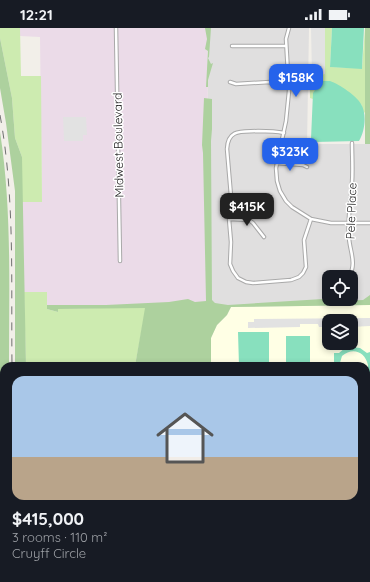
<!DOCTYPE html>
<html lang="en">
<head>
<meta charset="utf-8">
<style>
  body { margin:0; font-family:Quicksand,sans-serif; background:#20242c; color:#f1f3f6; height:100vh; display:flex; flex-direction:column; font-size:15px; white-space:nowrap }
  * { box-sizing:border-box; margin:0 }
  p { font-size:13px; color:#9ea1a6 }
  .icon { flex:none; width:22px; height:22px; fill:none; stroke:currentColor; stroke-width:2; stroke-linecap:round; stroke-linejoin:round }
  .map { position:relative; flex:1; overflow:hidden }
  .panel { position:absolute; left:0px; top:334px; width:370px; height:220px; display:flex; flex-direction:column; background:#171b24; border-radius:12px 12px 0 0; box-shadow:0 2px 6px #0003 }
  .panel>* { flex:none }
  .tools { position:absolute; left:322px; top:242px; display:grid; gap:8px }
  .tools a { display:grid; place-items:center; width:36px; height:36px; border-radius:8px; background:#171b24; box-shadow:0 2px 6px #0003; font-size:20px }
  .price { position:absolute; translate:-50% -34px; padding:0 9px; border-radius:8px; background:#2563eb; color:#fff; font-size:13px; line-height:26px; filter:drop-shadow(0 1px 2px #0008) }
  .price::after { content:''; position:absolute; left:50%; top:24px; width:12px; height:9px; margin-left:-6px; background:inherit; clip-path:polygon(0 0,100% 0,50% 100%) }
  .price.active { background:#222; color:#fff }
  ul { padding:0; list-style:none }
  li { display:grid; align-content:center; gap:8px; height:212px; padding:0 12px }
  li+li { border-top:1px solid #363941 }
  li span { display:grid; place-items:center; height:124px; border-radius:12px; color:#555 }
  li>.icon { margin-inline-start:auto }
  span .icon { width:72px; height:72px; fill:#fffc; stroke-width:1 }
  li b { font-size:17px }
  .status { display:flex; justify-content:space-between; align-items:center; height:28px; padding:0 20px; background:#171b24; direction:ltr }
  .status svg { height:11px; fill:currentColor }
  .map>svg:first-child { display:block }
</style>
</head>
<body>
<div class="status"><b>12:21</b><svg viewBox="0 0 49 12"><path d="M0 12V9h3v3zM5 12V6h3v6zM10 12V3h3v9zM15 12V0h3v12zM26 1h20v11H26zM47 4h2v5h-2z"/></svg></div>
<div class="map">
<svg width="370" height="554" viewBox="0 0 370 554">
  <rect width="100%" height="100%" fill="#f2efe9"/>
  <!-- residential -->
  <path fill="#e0dfdf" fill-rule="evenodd" d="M207,0H309L307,116H370V277L210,278ZM329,249H351V271H329Z
    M124,550H216V554H125Z"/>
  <!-- industrial -->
  <path fill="#ebdbe8" d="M20,0H207L210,278L47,281V264H24L22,174H42L40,9L20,8Z"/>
  <!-- education -->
  <path fill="#ffffe5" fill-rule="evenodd" d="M370,277V554H216V550H366V338H211V310L217,297L227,287L231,279ZM329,293H351V315H329Z"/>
  <!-- grass -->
  <path fill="#cdebb0" d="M0,0H20L21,48H41L42,174H22V129L15,110L12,70L0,10Z
    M325,0H332L330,39L362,40L365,0V84L364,85L361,76L313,65V71L310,70V55L318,47L325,46Z
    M24,264H47V281L58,284V281L146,279L135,338H26Z
    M4,357V445L0,444L2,358Z
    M28,550H46V554H28Z"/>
  <!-- forest -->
  <path fill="#add19e" d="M205,0H211L209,29L208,30L211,36L213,35L208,52V59H206L208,23L205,21L207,11Z
    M365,0H370V116H365Z
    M0,10L12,70L15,110L22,129L26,338H15V163L6,95L0,60Z
    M204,70L212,71V101L211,113L212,272L215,275L228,277L323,271L341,273L363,272L370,267V223V277L231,279L227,287L217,297L211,310V338H135L145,280L58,281V284L47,281V277H106L169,274L188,271L195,274L206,273L203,125L202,117Z
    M0,104C12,181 9,260 9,338H4V357L2,358L0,352Z
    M366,426H370V454L367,455Z
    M0,444L4,445V550H28L27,554H1Z
    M366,459C370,469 370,484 367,494L366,495L367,484Z"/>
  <!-- pitch -->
  <path fill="#88e0be" d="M332,0H364L362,41L330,39Z
    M321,53C324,53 327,53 330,53C339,56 357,68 361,76C367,86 365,103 359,113L314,114L311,111L313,65Z
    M238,304H269V338H239Z
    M286,308H310V338H286Z
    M352,319L360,320L367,325L370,324V397L368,396L366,398V391L368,383V337C365,323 352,319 342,328L339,338H334V325H339L345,320Z
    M342,335H364V338H342Z"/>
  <!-- parking -->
  <path fill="#e2e2e2" d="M311,0H325V46L312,47Z
    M63,89H86L87,107H83V113H64Z
    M370,290V298L351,299V293H329V299H319L318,296H300V299L248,300V294H254V291Z"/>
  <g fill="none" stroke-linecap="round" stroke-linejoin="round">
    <!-- street casing -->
    <g stroke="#a9a9a9" stroke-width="4.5">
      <path id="street" d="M116,0L120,233
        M289,0L286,11L289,63L286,93L276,140L277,153L280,163L286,173L292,179L311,191L331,195H370
        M232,18H286
        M230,54L236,56L270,54L289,57
        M284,105C275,103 267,103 258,103C243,104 228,100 227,121L231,168L229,191L231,214L230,236L233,243L238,250L246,254L253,255L291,252L299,249L303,245L306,239L304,212L311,191
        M276,135L303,137L307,139
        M229,191L249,192L253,195L264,209
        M349,249C357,235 350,224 349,210C347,191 351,174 352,155C353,142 352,128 352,115
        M125,550V554"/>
    </g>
    <!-- street -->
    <use href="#street" stroke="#fff" stroke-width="2.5"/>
    <!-- rail -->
    <path stroke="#707070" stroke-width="1" stroke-dasharray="8 8" stroke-linecap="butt" d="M0,87C15,169 11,254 12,338
      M13,550V554"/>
  </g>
  <g text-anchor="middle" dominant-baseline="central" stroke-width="3" stroke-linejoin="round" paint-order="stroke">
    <!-- street labels -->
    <g font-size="12" fill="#222" stroke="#fff">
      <text transform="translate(118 117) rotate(-91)">Midwest Boulevard</text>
      <text transform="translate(351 183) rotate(-88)">Pele Place</text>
    </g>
  </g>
</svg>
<div class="tools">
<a><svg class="icon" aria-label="locate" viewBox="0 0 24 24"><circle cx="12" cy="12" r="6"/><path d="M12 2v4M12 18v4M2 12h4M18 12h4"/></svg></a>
<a><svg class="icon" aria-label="layers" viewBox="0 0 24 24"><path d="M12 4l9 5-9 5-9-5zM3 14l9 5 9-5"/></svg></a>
</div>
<b class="price" style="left:296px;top:70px">$158K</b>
<b class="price" style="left:290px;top:144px">$323K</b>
<b class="price active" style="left:247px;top:199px">$415K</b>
<section class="panel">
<ul>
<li><span style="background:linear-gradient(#a9c7e8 65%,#b9a48a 0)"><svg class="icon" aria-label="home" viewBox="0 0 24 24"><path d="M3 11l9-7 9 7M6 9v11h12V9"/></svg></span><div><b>$415,000</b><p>3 rooms · 110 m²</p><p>Cruyff Circle</p></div></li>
</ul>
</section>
</div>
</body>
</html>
